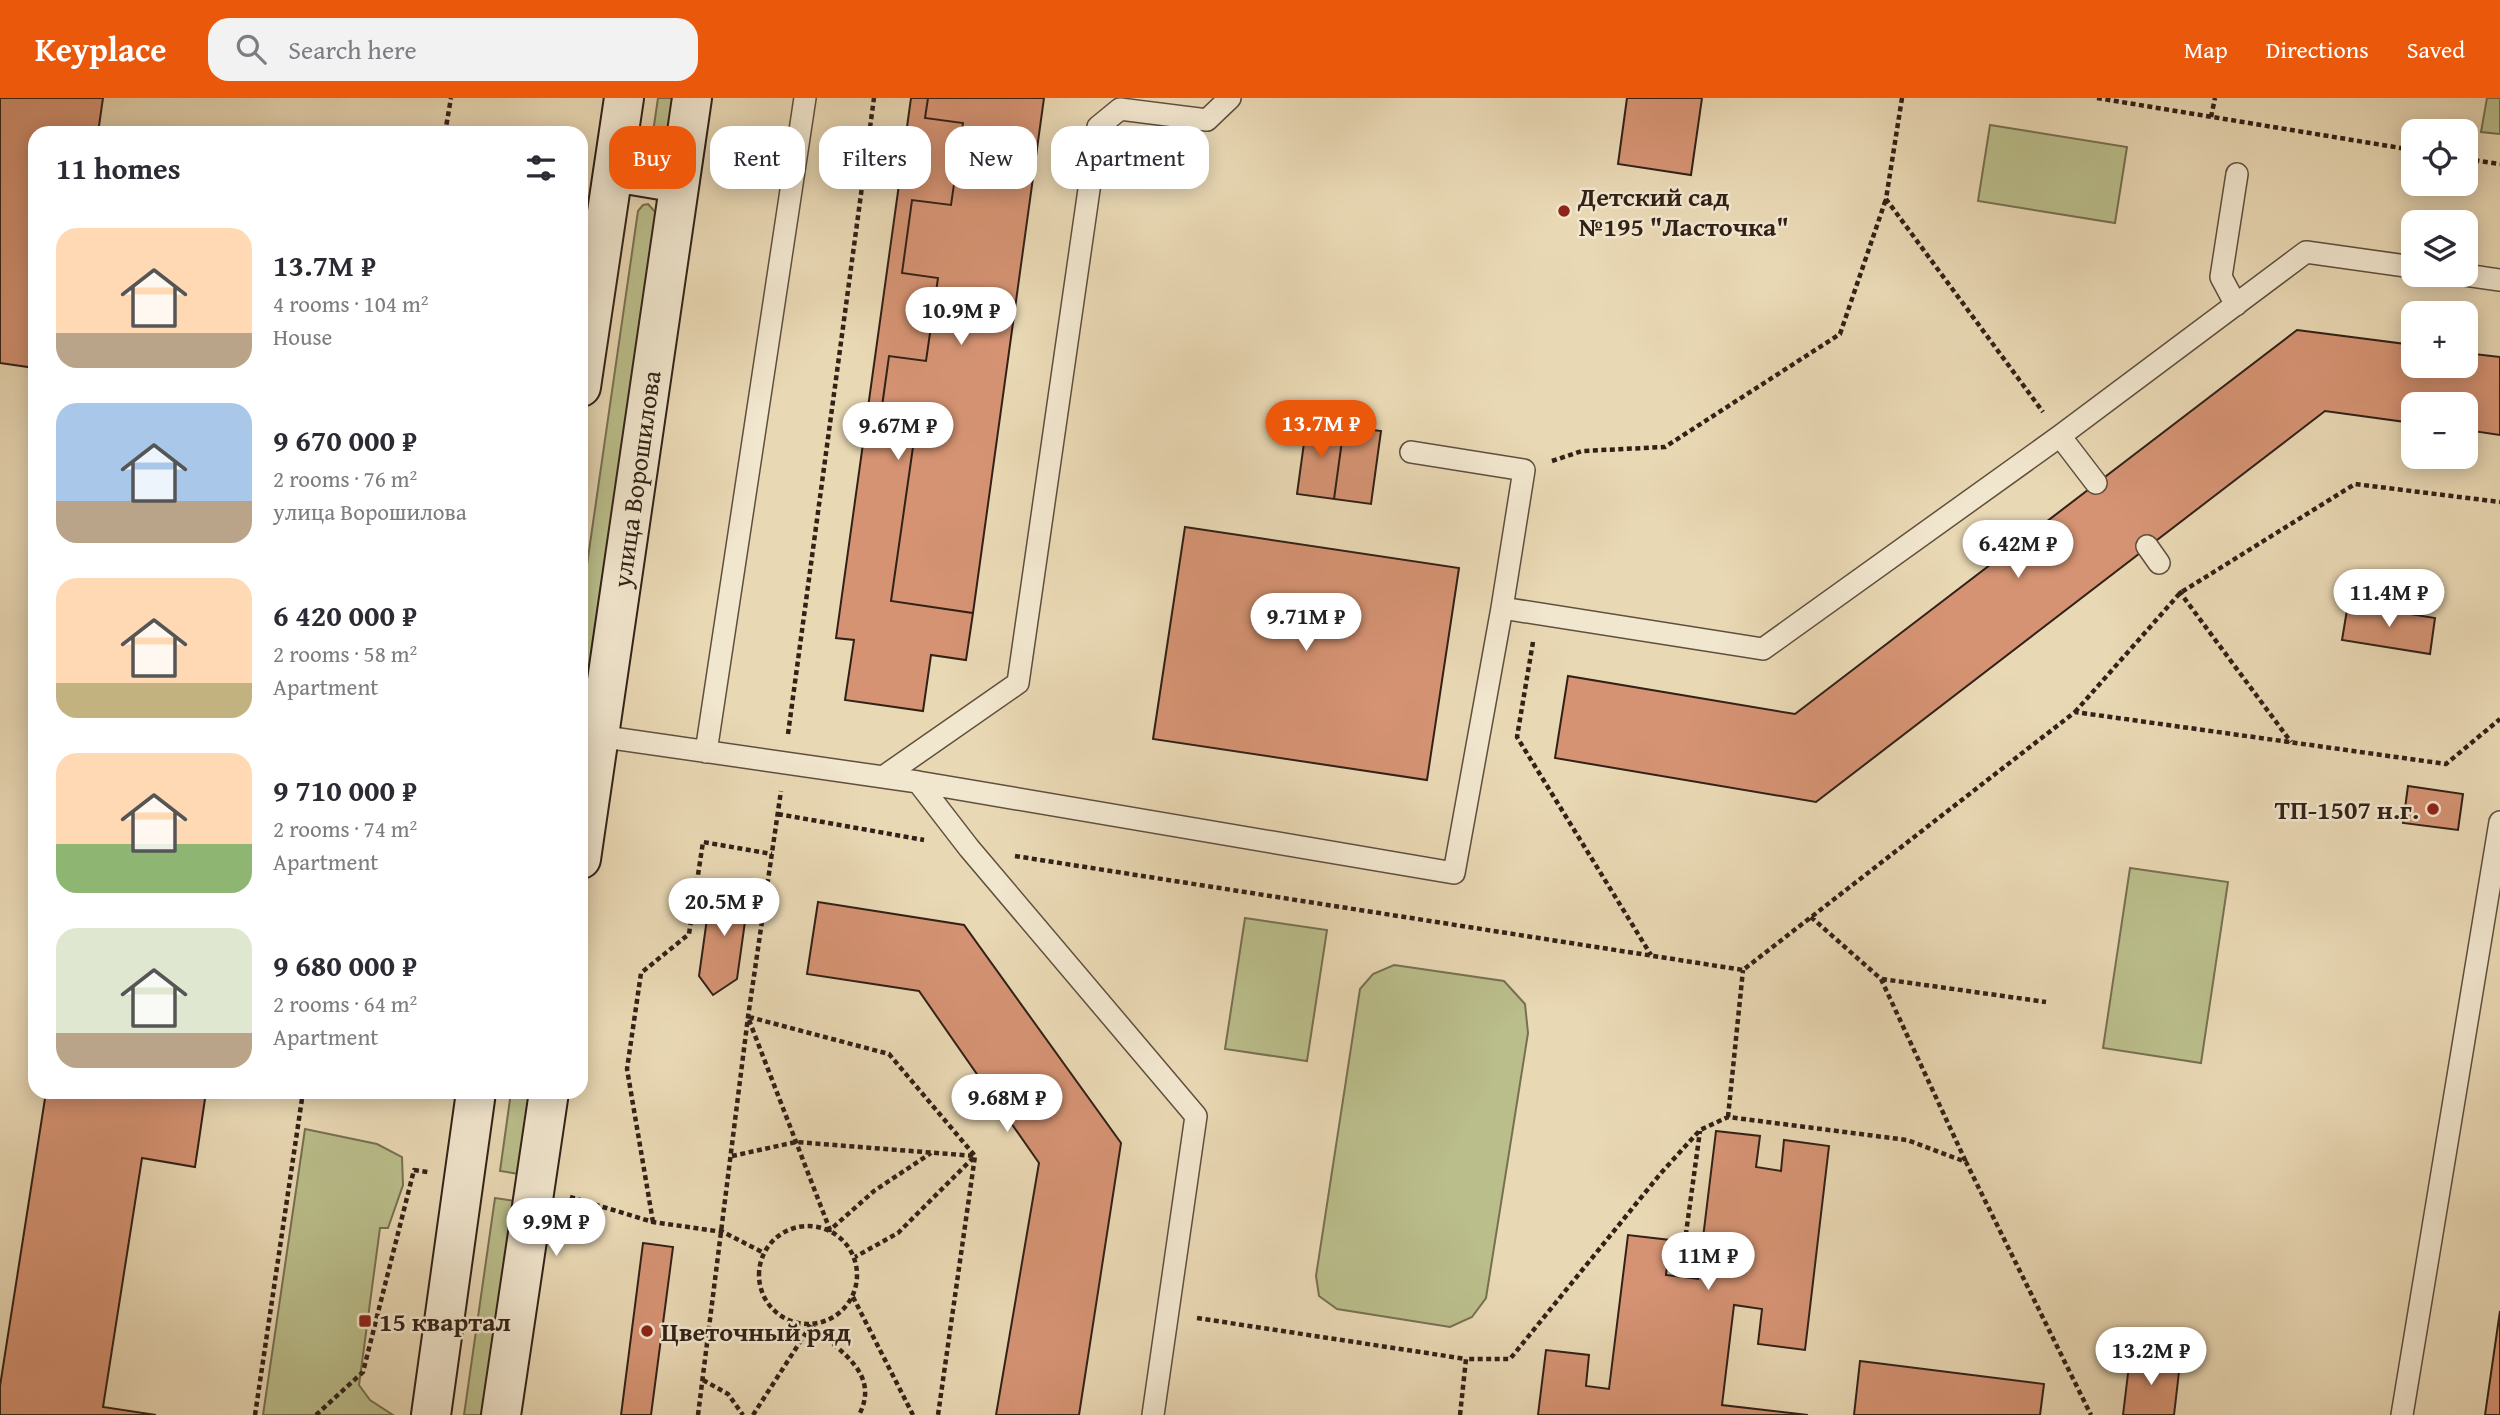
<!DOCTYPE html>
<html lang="en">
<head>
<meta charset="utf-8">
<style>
  body { margin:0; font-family:"Gentium Book Plus",serif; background:#f2f2f3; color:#2b2b33; height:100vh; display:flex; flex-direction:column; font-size:26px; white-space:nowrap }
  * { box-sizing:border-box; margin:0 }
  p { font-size:23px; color:#7c7c81 }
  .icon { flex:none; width:38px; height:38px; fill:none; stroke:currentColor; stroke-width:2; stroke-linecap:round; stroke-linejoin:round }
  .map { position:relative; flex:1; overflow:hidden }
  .side { position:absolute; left:28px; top:28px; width:560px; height:973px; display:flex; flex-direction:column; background:#fff; border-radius:21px; box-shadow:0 4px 18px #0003 }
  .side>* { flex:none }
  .banner { position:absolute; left:609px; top:28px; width:665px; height:63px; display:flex; gap:14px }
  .buttons { position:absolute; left:2401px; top:21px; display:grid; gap:14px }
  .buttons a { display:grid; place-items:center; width:77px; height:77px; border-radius:14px; background:#fff; box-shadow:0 4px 18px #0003; font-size:35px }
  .price { position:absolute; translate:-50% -60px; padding:0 16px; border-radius:24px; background:#fff; color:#222; font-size:23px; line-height:46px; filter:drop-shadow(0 2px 4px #0008) }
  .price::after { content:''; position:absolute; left:50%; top:42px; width:21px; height:16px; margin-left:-10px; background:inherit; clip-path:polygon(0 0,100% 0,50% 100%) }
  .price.on { background:#ea580c; color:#fff }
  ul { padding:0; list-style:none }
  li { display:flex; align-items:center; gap:21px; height:175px; padding:0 28px }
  li span { display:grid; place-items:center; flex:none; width:196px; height:140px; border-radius:21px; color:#555 }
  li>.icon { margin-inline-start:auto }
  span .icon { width:84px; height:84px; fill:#fffc; stroke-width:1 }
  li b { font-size:30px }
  h2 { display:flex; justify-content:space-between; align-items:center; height:84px; padding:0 28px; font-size:30px }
  .pill { padding:0 24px; border-radius:21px; background:#fff; box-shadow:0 4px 18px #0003; font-size:24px; line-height:63px }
  .pill.on { background:#ea580c; color:#fff }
  header { display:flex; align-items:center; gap:42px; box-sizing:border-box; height:98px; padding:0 35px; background:#ea580c; color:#fff }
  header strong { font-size:33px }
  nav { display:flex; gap:38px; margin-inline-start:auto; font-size:24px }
  .search { width:490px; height:63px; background:#f2f2f3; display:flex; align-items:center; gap:18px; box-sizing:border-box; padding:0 24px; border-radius:21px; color:#7c7c81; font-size:26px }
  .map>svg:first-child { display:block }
</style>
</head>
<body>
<header>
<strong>Keyplace</strong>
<div class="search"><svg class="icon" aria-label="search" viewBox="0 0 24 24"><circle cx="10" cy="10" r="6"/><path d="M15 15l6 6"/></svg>Search here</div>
<nav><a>Map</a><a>Directions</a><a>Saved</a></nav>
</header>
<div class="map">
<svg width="2500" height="1317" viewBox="0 0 2500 1317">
  <rect width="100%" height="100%" fill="#e9d8b4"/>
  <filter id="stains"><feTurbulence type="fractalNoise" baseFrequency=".00286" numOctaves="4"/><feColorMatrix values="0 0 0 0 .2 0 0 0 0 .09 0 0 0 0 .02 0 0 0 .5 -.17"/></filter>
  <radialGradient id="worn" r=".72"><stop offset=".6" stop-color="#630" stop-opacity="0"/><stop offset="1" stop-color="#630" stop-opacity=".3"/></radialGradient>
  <!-- green -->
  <path fill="#babe8b" stroke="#767051" stroke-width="2" d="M658,0H677L666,50L661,51L652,41Z
    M2487,0H2500V36L2481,34Z
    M1990,27L2127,49L2115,125L1978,103Z
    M648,106L657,116L581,645V508L638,113L643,107Z
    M2130,770L2228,784L2201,965L2103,950Z
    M1245,820L1327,832L1307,963L1225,951Z
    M1394,867L1504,883L1525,906L1528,935L1486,1200L1472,1219L1450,1229L1337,1211L1319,1198L1316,1178L1360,891L1373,876Z
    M511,994H531L519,1076L500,1073Z
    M305,1031L377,1046L402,1059L403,1087L388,1130H380L359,1287L370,1302L393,1317H263Z
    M495,1100L515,1103L485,1317H464Z"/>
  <!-- building -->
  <path fill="#d59373" stroke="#312117" stroke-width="2" d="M0,0H103L98,35H35V270L0,265Z
    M911,0H928L925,20L963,25L951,107L912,102L902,175L938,180L926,263L889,258L879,330L915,335L891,503L973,515L966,562L931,557L923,613L845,602L854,542L836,540Z
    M928,0H1044L973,515L891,503L915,335L879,330L889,258L926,263L938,180L902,175L912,102L951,107L963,25L925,20Z
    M1627,0H1702L1691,77L1618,66Z
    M2297,232L2413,247V268H2466V255L2500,259V337L2466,332V306H2413V325L2325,313L1816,704L1555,660L1568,578L1795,616Z
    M1307,323L1344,328L1334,401L1297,396Z
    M1344,328L1381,333L1371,406L1334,401Z
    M1185,429L1459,470L1427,682L1153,641Z
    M2348,506L2435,520L2430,556L2342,542Z
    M2408,688L2463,696L2458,732L2403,725Z
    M733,782L748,802L737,881L713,897L699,878L710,799Z
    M818,804L964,827L1121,1045L1079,1317H996L1039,1065L919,893L807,876Z
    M46,994H206L195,1069L142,1060L103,1309L156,1317H0V1288Z
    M1716,1033L1760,1038L1756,1069L1781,1073L1784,1042L1829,1048L1805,1252L1758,1246L1762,1211L1734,1207L1722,1307L1808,1317H1538L1546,1252L1589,1257L1586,1288L1609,1291L1628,1137L1670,1142L1666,1177L1698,1181Z
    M643,1145L673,1149L651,1317H621Z
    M2500,1213V1317H2485Z
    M2130,1259L2180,1265L2174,1317H2123Z
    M1860,1263L2044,1286L2040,1317H1854Z"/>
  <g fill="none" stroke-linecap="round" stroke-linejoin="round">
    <!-- lane casing -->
    <g stroke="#5f4f3e" stroke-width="24">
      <path id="lane" d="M2465,177L2500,182
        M2236,207L2221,179L2237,76
        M2060,338L2096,385
        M1411,354L1524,372L1502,510
        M2147,448L2159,465
        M598,638L918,684L1454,775L1502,510L1763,551L2060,338L2306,154L2413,169
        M706,654L805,0
        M883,679L1018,585L1098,29L1120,11L1207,22L1230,0
        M918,684L969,750L1196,1018L1153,1317
        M2402,1317L2500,724"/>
    </g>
    <!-- secondary casing -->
    <g stroke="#312117" stroke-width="42">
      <path id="secondary" d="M614,74L679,85
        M581,289L624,0
        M581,761L692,0
        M431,1317L476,994
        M501,1317L549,994"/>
    </g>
    <!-- path -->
    <path stroke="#312117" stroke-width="4.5" stroke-dasharray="5 3.5" stroke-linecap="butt" d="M1902,0L1886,101L2043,314
      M2097,0L2413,52
      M2211,19L2215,0
      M445,35L451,0
      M2466,61L2500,66
      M1552,363L1582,353L1665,349L1840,236L1886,101
      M2179,493L2291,644
      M1533,544L1517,639L1651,857
      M2075,614L2180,495L2355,386L2500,404
      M788,636L874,0
      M778,716L924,742
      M1015,758L1743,872L2075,614L2446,666L2500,621
      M1811,819L1881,881L1966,1064
      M1882,881L2046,904
      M749,919L889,956L975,1058L898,1135L855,1159
      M749,922L830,1132L874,1093L931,1055
      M1728,1019L1743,872
      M732,1058L796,1044L975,1058L938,1317
      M570,1099L653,1124L723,1134L764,1155
      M653,1124L627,971L641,875L689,836L703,744L772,756
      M759 1177a49 49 0 1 1 98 0a49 49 0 1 1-98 0Z
      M1680,1179L1700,1033
      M853,1199L913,1317
      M1197,1220L1466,1261
      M703,1282L728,1296L743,1317
      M255,1317L303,994
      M316,1317L363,1274L414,1072L428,1074
      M698,1317L748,919L781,693
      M753,1317L811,1227C839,1253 881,1275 859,1317
      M1460,1317L1466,1261H1510L1661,1075L1700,1032L1728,1019L1907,1042L1966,1064L2091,1317"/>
    <!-- lane -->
    <use href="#lane" stroke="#f1e6ce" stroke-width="21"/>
    <!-- secondary -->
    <use href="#secondary" stroke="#f1e6ce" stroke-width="38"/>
  </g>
  <!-- markers -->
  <g fill="#8f2418" stroke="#f1e6ce" stroke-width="2.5">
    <circle cx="1564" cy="113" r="7"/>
    <circle cx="2433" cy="711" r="7"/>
    <rect x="358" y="1216" width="14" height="14" rx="3.5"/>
    <circle cx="647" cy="1233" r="7"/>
  </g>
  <g text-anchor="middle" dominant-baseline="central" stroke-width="5" stroke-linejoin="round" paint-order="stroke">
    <!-- poi labels -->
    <g font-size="26" font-weight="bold" fill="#312117" stroke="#f1e6ce" text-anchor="start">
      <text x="1578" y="98">Детский сад<tspan x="1578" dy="30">№195 "Ласточка"</tspan></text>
      <text x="2419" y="711" text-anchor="end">ТП-1507 н.г.</text>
      <text x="379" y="1223">15 квартал</text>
      <text x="661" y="1233">Цветочный ряд</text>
    </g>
    <!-- street labels -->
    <g font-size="26" fill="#312117" stroke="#f1e6ce">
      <text transform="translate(636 381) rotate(-82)">улица Ворошилова</text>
    </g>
  </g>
  <rect width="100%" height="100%" filter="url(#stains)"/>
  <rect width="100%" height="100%" fill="url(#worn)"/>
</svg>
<div class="buttons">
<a><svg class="icon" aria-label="locate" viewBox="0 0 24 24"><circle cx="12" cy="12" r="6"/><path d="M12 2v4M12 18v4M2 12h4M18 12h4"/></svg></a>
<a><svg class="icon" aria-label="layers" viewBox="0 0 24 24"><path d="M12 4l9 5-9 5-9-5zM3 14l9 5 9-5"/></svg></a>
<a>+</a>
<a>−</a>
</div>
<b class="price" style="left:961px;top:249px">10.9M ₽</b>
<b class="price on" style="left:1321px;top:362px">13.7M ₽</b>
<b class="price" style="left:898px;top:364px">9.67M ₽</b>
<b class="price" style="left:2018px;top:482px">6.42M ₽</b>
<b class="price" style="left:2389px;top:531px">11.4M ₽</b>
<b class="price" style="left:1306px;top:555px">9.71M ₽</b>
<b class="price" style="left:724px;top:840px">20.5M ₽</b>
<b class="price" style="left:1007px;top:1036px">9.68M ₽</b>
<b class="price" style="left:556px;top:1160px">9.9M ₽</b>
<b class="price" style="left:1708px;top:1194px">11M ₽</b>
<b class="price" style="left:2151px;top:1289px">13.2M ₽</b>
<div class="banner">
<a class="pill on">Buy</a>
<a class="pill">Rent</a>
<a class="pill">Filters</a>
<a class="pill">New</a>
<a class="pill">Apartment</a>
</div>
<section class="side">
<h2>11 homes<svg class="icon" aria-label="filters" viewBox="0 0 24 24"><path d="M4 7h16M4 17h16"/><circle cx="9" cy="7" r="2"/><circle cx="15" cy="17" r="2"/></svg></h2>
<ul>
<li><span style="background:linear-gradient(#ffd9b3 75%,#b9a48a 0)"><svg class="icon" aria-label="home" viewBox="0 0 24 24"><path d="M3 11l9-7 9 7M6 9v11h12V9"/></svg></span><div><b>13.7M ₽</b><p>4 rooms · 104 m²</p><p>House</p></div></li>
<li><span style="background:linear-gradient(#a9c7e8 70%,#b9a48a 0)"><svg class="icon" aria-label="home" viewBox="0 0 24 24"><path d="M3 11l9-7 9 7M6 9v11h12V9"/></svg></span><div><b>9 670 000 ₽</b><p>2 rooms · 76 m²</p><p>улица Ворошилова</p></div></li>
<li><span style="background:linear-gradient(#ffd9b3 75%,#c2b280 0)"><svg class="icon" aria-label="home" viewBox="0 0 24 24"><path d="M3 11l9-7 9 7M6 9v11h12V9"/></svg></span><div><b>6 420 000 ₽</b><p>2 rooms · 58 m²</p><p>Apartment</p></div></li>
<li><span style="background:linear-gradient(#ffd9b3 65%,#8fb573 0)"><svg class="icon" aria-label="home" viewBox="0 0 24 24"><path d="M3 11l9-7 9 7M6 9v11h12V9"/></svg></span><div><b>9 710 000 ₽</b><p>2 rooms · 74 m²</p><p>Apartment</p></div></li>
<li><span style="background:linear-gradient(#dfe7d0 75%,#b9a48a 0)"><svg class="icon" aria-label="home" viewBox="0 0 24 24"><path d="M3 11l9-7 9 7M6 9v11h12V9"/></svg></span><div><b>9 680 000 ₽</b><p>2 rooms · 64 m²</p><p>Apartment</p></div></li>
</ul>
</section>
</div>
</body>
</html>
